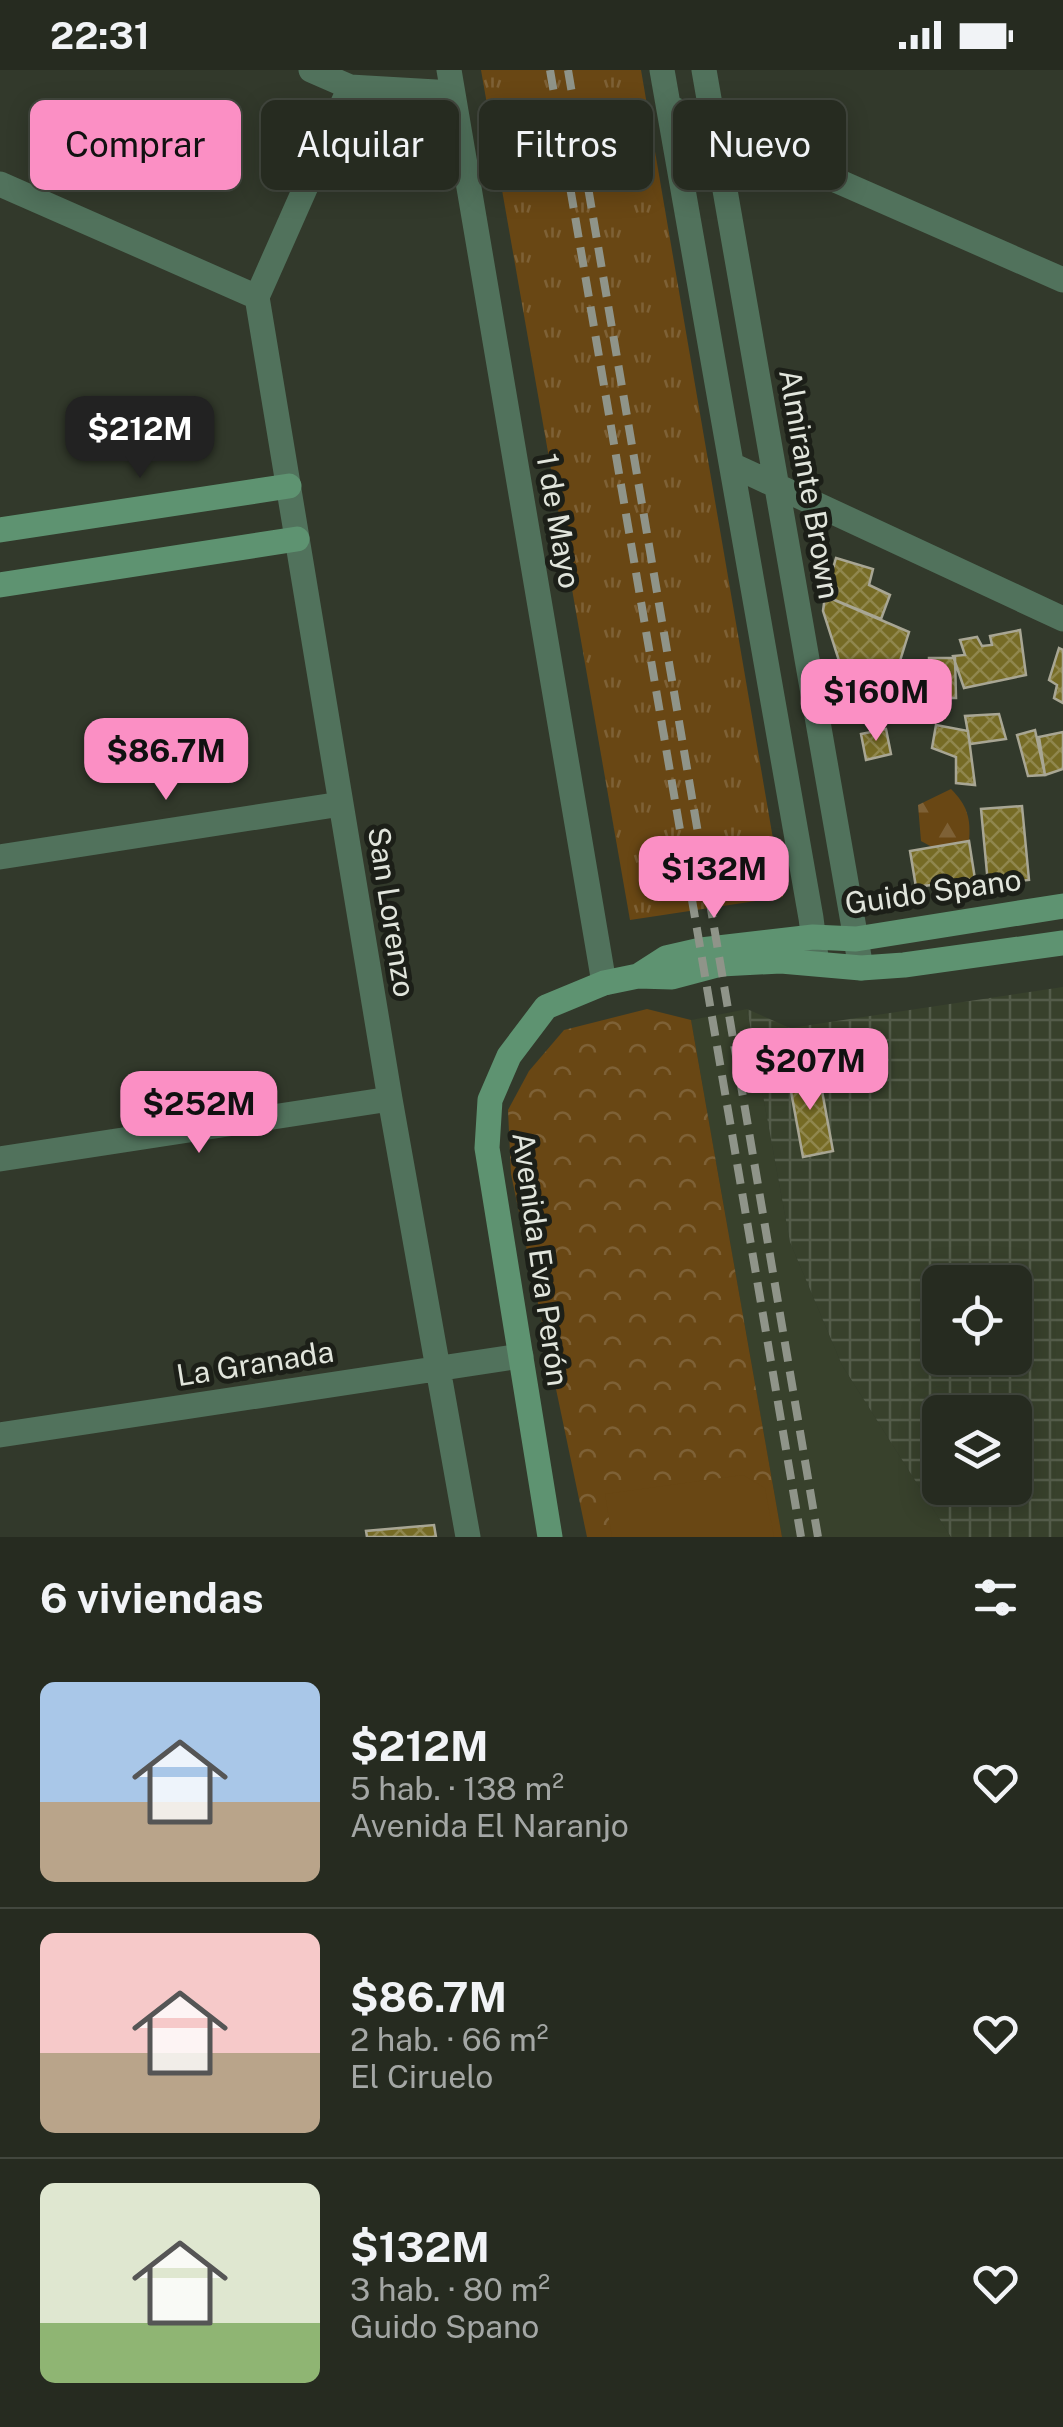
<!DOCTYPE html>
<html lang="es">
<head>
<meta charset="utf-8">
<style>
  body { margin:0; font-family:"Public Sans",sans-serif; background:#2e3329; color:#f1f3f6; height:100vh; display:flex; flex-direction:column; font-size:38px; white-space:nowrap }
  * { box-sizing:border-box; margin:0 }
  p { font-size:32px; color:#a4a7a5 }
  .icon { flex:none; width:55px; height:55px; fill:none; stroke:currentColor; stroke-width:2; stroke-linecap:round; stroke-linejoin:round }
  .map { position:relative; height:1467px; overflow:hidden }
  .panel { display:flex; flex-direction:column; background:#262b20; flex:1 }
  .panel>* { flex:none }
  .hud { position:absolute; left:30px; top:30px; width:1005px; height:90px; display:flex; gap:20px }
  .buttons { position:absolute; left:922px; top:1195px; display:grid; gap:20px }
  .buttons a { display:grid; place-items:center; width:110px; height:110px; border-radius:15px; background:#262b20; box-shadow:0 5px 25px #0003,0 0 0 2px #42473e; font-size:50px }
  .price { position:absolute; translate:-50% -85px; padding:0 22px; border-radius:20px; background:#fb8fc4; color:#111; font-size:32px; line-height:65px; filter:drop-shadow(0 2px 5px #0008) }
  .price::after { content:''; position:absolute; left:50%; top:60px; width:30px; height:22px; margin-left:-15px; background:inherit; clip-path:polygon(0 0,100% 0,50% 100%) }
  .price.on { background:#222; color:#fff }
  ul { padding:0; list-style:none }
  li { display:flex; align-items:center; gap:30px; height:250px; padding:0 40px }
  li+li { border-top:2px solid #42473e }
  li span { display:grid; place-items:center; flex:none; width:280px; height:200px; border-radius:15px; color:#555 }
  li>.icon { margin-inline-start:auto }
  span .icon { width:120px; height:120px; fill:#fffc; stroke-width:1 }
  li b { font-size:42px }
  h2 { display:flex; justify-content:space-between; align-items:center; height:120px; padding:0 40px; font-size:42px }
  .chip { padding:0 35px; border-radius:15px; background:#262b20; box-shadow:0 5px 25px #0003,0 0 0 2px #42473e; font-size:35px; line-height:90px }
  .chip.on { background:#fb8fc4; color:#111 }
  .status { display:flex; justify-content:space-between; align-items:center; height:70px; padding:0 50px; background:#262b20; direction:ltr }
  .status svg { height:28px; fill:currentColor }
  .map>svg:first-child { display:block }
</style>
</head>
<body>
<div class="status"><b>22:31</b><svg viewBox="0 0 49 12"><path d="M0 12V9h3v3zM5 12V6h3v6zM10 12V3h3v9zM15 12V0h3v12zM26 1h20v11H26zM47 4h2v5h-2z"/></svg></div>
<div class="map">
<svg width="1063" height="1467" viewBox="0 0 1063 1467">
  <defs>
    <pattern id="industrial-grid" width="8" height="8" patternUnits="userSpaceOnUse" patternTransform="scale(2.5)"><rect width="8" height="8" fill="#38412c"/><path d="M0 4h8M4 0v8" fill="none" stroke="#545c4a"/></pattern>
    <pattern id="grass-tufts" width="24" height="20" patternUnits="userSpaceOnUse" patternTransform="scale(2.5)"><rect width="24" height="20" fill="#694714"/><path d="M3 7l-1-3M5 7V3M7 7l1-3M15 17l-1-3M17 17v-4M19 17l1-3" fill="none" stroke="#7e6136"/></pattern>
    <pattern id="forest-firs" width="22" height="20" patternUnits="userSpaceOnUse" patternTransform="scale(2.5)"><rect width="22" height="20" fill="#694714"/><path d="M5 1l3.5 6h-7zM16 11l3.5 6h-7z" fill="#7e6136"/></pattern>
    <pattern id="park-crowns" width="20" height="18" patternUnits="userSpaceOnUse" patternTransform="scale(2.5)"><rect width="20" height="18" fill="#694714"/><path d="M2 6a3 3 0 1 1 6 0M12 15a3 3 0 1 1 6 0" fill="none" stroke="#7e6136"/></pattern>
    <pattern id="building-cross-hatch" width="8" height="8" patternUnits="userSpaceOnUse" patternTransform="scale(2.5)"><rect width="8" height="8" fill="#766b25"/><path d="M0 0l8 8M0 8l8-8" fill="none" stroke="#90874e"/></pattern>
  </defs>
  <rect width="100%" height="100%" fill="#32392b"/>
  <!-- built -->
  <path fill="#38412c" d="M747,939L790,1172L842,1295L951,1467H782L691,950Z"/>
  <!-- industrial -->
  <path fill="url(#industrial-grid)" fill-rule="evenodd" d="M1063,917V1467H951L842,1295L790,1172L747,939L790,958ZM940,1212H1015V1288H940ZM940,1342H1015V1418H940Z"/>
  <!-- grass -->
  <path fill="url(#grass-tufts)" d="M481,0H641L783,827L630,850Z"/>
  <!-- forest -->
  <path fill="url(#forest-firs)" d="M951,719C967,735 971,748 969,771L932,777L921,771L918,735Z"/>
  <!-- park -->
  <path fill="url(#park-crowns)" d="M647,939L691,950L782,1467H587L511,1104L508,1040L529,1001L564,960Z"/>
  <!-- garden -->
  <path fill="#694714" d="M743,1405L765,1418L774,1467H612L605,1424Z"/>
  <!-- building -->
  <path fill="url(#building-cross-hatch)" stroke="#a8a694" stroke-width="2.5" d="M836,488L873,499L869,515L890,525L881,549L825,526Z
    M825,526L909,562L894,610L867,598L863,609L842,600L823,541Z
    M1020,560L1026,605L964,618L953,586L965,585L960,570L977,567L982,576L992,575L990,566Z
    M1059,578L1063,580V633L1054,628L1057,615L1049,610Z
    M929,588H955L956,628H929Z
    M999,644L1006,669L970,674L965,646Z
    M936,655L968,661L975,715L956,713V687L932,678Z
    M886,659L891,684L866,690L861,664Z
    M1035,660L1045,705L1028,706L1017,665Z
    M1063,662V699L1045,705L1039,667Z
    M1022,736L1029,810L988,814L981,739Z
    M969,771L975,809L916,817L910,781Z
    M818,999L833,1081L803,1087L788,1005Z
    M434,1455L436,1467H367L366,1461Z"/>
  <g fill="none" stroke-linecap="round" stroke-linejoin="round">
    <!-- street -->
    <path stroke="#51725c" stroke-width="25" d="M311,0L350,17L453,23
      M449,0L604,913
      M662,0L811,848L816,887
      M704,0L861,898
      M669,37L1063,210
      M0,114L257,227
      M257,227L390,1029L468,1467
      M257,227L350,17
      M732,395L1063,549
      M0,787L341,734
      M0,1089L390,1029
      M0,1365L521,1286"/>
    <!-- secondary -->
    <path stroke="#5e9371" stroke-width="25" d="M0,460L289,416
      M0,515L297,469
      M638,906L666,888L701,880L813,867L856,869L1063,836
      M550,1467L487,1078L490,1030L509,986L546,937L604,913L638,906L672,907L721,894L781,891L861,898L904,895L1063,873"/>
    <!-- rail -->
    <path stroke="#8f9489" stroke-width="8" stroke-dasharray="20 10" stroke-linecap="butt" d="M550,0L801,1467
      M568,0L818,1467"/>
  </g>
  <g text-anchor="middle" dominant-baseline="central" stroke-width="10" stroke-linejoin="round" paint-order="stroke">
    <!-- street labels -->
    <g font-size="30" fill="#e1e5dc" stroke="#1c1f18">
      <text transform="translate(810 414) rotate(80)">Almirante Brown</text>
      <text transform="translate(559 451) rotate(80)">1 de Mayo</text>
      <text transform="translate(933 821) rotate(-8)">Guido Spano</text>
      <text transform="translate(392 842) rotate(81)">San Lorenzo</text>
      <text transform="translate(541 1189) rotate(82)">Avenida Eva Perón</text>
      <text transform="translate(255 1293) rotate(-9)">La Granada</text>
    </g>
  </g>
</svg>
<div class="buttons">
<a><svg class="icon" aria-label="locate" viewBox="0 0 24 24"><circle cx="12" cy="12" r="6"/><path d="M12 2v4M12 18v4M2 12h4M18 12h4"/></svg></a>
<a><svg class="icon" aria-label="layers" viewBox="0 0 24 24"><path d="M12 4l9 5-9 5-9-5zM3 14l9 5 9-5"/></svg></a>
</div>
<b class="price on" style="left:140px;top:411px">$212M</b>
<b class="price" style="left:876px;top:674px">$160M</b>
<b class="price" style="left:166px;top:733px">$86.7M</b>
<b class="price" style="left:714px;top:851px">$132M</b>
<b class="price" style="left:810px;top:1043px">$207M</b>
<b class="price" style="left:199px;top:1086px">$252M</b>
<div class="hud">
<a class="chip on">Comprar</a>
<a class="chip">Alquilar</a>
<a class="chip">Filtros</a>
<a class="chip">Nuevo</a>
</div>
</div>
<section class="panel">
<h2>6 viviendas<svg class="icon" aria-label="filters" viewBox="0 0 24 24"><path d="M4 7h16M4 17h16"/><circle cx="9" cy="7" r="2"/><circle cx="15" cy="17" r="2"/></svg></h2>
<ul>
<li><span style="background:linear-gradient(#a9c7e8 60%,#b9a48a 0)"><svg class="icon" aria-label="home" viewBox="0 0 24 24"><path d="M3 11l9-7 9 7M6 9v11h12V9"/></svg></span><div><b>$212M</b><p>5 hab. · 138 m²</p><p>Avenida El Naranjo</p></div><svg class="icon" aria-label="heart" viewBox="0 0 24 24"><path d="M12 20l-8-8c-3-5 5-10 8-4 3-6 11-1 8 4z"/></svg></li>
<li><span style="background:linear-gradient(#f6c9c9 60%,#b9a48a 0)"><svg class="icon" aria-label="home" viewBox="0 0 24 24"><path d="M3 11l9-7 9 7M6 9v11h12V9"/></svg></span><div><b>$86.7M</b><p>2 hab. · 66 m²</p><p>El Ciruelo</p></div><svg class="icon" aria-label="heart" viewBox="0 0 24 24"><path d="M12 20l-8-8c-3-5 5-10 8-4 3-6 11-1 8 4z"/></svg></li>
<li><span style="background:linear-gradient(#dfe7d0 70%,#8fb573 0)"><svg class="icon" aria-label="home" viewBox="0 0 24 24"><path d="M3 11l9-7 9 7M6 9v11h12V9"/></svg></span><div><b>$132M</b><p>3 hab. · 80 m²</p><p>Guido Spano</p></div><svg class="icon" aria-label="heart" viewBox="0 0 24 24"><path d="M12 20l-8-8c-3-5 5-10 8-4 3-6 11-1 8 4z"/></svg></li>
</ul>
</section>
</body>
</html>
